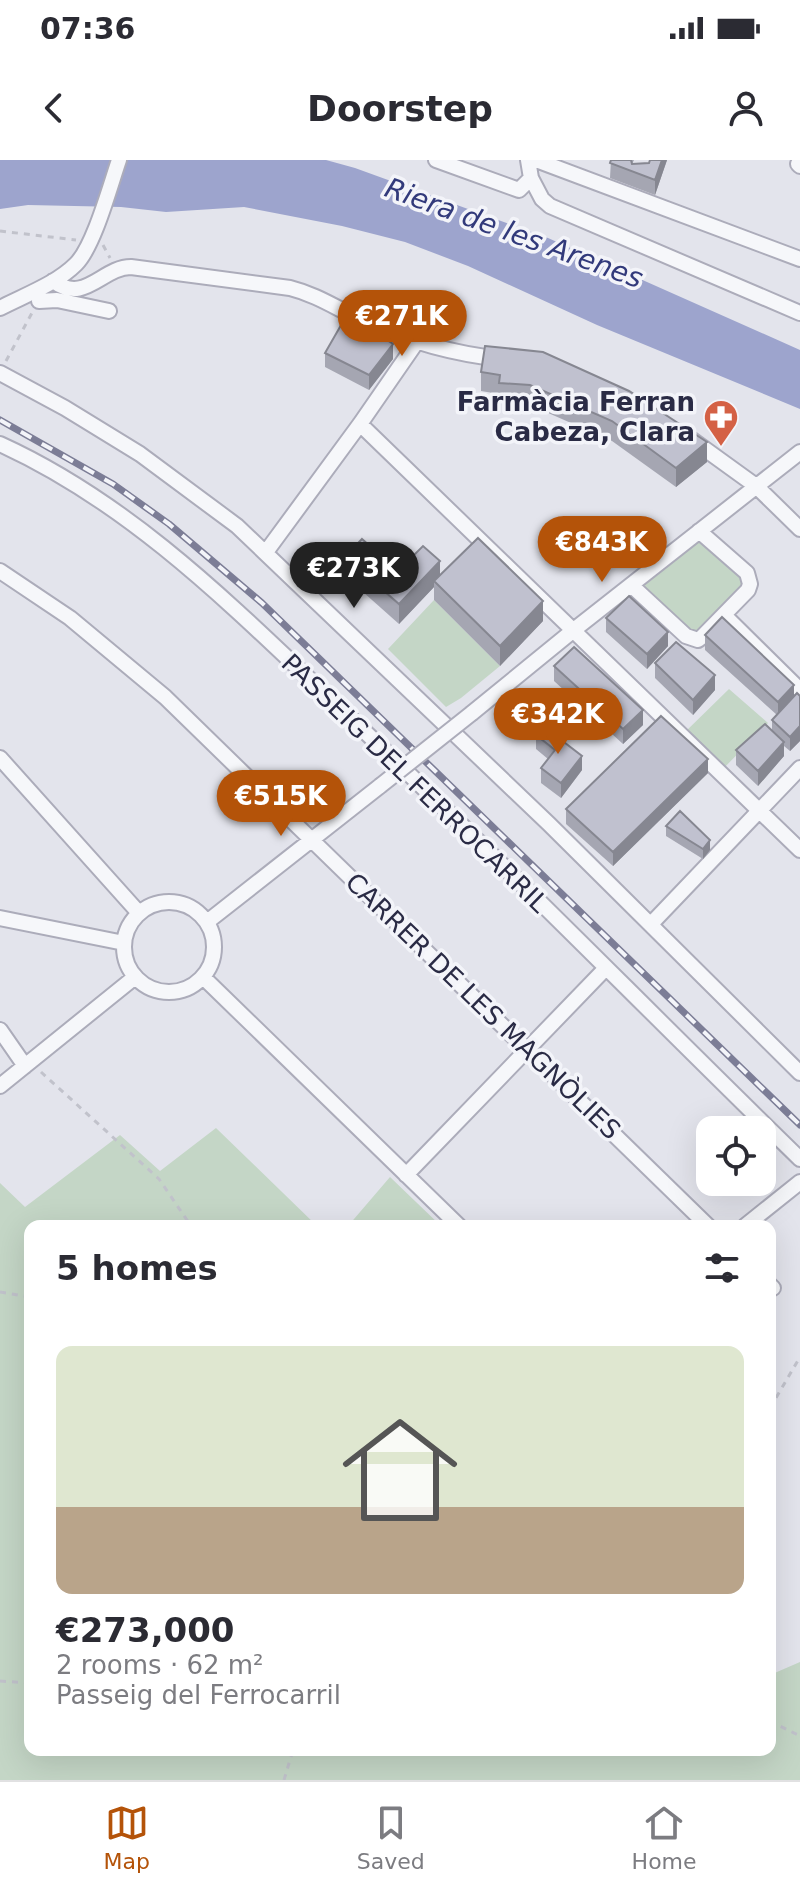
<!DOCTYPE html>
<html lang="en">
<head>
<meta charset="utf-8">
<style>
  body { margin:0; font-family:"DejaVu Sans",sans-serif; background:#f7f7f7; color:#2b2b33; height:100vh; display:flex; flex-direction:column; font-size:30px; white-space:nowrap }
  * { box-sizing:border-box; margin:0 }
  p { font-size:26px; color:#7c7c81 }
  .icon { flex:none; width:44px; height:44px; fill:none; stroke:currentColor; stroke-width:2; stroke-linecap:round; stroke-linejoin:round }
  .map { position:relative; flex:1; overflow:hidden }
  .sheet { position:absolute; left:24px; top:1060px; width:752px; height:536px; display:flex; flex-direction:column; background:#fff; border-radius:16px; box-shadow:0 8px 32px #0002 }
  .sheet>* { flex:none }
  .buttons { position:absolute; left:696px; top:956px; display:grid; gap:16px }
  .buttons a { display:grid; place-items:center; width:80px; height:80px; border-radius:16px; background:#fff; box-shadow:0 8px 32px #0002; font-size:40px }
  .price { position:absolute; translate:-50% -68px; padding:0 18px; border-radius:28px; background:#b45309; color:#fff; font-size:26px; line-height:52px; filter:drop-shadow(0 2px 4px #0008) }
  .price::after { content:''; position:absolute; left:50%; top:48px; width:24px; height:18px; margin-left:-12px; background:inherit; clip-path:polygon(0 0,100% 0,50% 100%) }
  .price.current { background:#222; color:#fff }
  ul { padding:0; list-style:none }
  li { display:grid; align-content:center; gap:16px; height:424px; padding:0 32px }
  li span { display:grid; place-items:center; height:248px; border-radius:16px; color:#555 }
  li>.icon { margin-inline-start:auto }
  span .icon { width:144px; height:144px; fill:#fffc; stroke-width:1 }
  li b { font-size:34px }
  h2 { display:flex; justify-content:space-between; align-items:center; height:96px; padding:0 32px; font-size:34px }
  .status { display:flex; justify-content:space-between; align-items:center; height:56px; padding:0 40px; background:#fff; direction:ltr }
  .status svg { height:22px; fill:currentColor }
  header { display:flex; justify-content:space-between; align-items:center; height:104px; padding:0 32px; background:#fff; font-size:36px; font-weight:600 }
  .tabs { display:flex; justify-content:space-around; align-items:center; height:112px; border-top:2px solid #e1e1e2; background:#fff; font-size:22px; color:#7c7c81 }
  .tabs a { display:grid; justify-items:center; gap:4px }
  .tabs .current { color:#b45309 }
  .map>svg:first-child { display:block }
</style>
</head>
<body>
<div class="status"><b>07:36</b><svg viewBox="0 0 49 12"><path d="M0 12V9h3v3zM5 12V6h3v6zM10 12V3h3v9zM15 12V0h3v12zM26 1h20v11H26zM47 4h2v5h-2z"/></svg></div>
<header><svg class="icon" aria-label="back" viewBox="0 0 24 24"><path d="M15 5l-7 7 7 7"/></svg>Doorstep<svg class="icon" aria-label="person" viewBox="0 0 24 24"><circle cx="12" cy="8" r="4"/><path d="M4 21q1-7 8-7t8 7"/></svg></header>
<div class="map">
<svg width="800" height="1620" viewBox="0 0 800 1620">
  <rect width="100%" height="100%" fill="#e3e4ec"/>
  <!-- green -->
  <path fill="#c4d6c6" d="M699,371L749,418L698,480L631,425Z
    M434,440L500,506L461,538L446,547L388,489Z
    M729,529L768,563L720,612L682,575Z
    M216,968L317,1066H30V1590H770V1515L800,1502V1620H0V1023L25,1047L120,975L160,1011Z
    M390,1017L441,1066H348Z"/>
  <!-- water -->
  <path fill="#9da4cd" d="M0,0H326L355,8L548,78L800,190V249L597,165L468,106L405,82L342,66L244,47L166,52L121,47L28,45L0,49Z"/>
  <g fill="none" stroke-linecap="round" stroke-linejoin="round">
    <!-- street casing -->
    <g stroke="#acacba" stroke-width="18">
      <path id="street" d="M436,0L519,30L531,18L528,0
        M536,0L800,99
        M798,4L800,6
        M531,18L542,39L550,46L800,153
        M53,121C85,145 102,107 131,107L290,128C318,135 339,150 364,161C410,182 453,194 502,199
        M39,141L57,140L109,151
        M0,148C25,135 56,124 76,104C94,86 110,26 119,0
        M0,213L65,248L140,294L237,366L549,664L800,913
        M360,264L800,690
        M691,279L756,326L800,369
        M0,284C134,345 236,450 342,550C497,696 647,850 800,999
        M266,392L360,264L416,183
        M0,411L70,458L165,537L708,1066
        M631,425L686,476L698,480L702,477L748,430L750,424L747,413L699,371
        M724,455L800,530
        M472,553L575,469L800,292
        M0,598L139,753
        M124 787a45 45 0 1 1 90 0a45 45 0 1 1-90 0Z
        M0,758L124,783
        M207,762L380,626
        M651,764L800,608
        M203,817L459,1066
        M0,870L25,906
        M0,926L135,817
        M406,1015L605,809
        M745,1066L800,1022
        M770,1125L773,1128"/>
    </g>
    <!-- path -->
    <path stroke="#c1c2cb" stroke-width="3" stroke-dasharray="6 6" stroke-linecap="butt" d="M0,71L76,80
      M103,85L110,98
      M6,201L33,151
      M41,912L159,1019L191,1066
      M0,1132L30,1137
      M770,1248L800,1197
      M0,1521L30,1523
      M770,1561L800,1576
      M284,1620L293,1590"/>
    <!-- street -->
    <use href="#street" stroke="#f6f7fa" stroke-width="14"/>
    <!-- rail casing -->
    <g stroke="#7c7d96" stroke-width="7">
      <path id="rail" d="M0,260L113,324L169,364L262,443L800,965"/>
    </g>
    <!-- rail -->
    <use href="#rail" stroke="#f3f4f9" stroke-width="4" stroke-dasharray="12" stroke-linecap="butt"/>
    <!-- street-bridge casing -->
    <g stroke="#acacba" stroke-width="18" stroke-linecap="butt">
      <path id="street-bridge" d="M380,626L472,553"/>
    </g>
    <!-- street-bridge -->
    <use href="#street-bridge" stroke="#f6f7fa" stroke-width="14"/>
  </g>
  <!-- wall -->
  <path fill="#a5a6b2" d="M611,0H634L632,4L649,3L650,0H667L655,35L610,18Z
    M485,186L707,302L676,327L612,281L530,245L499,242V234L481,231V212Z
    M325,193L393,199L369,230L325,207Z
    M345,397L385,399L406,403L440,415L543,461L500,506L434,440V427L399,464L345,416Z
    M606,458L668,486L647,509L606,472Z
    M705,475L794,536H800V581L790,591L784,586V596L758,626L736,605V590L772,571V560L777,555L705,490Z
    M655,503L715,530L693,555L655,518Z
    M554,506L643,565L623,584L554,521Z
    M536,575L582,610L561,638L541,623V608L548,599L536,589Z
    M708,613L613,706L566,664V649Z
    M666,666L710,690L703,699L666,676Z"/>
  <!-- shaded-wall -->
  <path fill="#868791" d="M662,0H667L655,35V20Z
    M393,184V199L369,230V215Z
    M707,282V302L676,327V308Z
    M440,401V421H434V427L399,464V444Z
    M543,441V461L500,506V486Z
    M668,472V486L647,509V494Z
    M715,515V530L693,555V540Z
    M794,525V540L778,556V542Z
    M643,550V565L623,584V569Z
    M800,566V581L790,591V577Z
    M784,582V596L758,626V611Z
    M582,596V610L561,638V623Z
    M708,599V613L613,706V692Z
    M710,680V690L703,699V689Z"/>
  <!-- building -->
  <path fill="#c0c1cf" stroke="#868791" stroke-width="2" d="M611,0H631L632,4L649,3L650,0H662L655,20L610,3Z
    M348,153L393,184L369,215L325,193Z
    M485,186L543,192L629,231L707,282L676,308L612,261L530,225L499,223L500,215L481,212Z
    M478,378L543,441L500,486L434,421Z
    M362,379L385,399L392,389L406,403L423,386L440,401L399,444L345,397Z
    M629,436L668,472L647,494L606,458Z
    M722,457L794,525L778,542L705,475Z
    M676,482L715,515L693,540L655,503Z
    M574,487L643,550L623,569L554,506Z
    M797,533L800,536V566L790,577L772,560Z
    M661,556L708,599L613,692L566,649Z
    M765,564L784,582L758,611L736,590Z
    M543,566L582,596L561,623L541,608L555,590L536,575Z
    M680,651L710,680L703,689L666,666Z"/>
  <!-- icons -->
  <defs>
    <g id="pharmacy-pin" transform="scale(1.8)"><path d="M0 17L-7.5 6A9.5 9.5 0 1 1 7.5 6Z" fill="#d46145" stroke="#f3f4f9"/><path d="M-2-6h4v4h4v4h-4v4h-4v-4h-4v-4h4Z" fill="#fff"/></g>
  </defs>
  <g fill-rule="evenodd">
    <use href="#pharmacy-pin" x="721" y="257"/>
  </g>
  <g text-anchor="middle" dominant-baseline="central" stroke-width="7" stroke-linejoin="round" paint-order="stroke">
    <!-- poi labels -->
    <g font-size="26" font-weight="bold" fill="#2a2b45" stroke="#f3f4f9" text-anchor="end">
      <text x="695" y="242">Farmàcia Ferran<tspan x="695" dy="30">Cabeza, Clara</tspan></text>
    </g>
    <!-- street labels -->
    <g font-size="26" fill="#2a2b45" stroke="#f3f4f9">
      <text transform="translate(415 623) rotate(44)">PASSEIG DEL FERROCARRIL</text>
      <text transform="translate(483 846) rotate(44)">CARRER DE LES MAGNÒLIES</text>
    </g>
    <!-- water labels -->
    <g font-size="28" font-style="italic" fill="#323a7b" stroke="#f3f4f9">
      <text transform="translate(514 73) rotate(20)">Riera de les Arenes</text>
    </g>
  </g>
</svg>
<div class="buttons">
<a><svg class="icon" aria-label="locate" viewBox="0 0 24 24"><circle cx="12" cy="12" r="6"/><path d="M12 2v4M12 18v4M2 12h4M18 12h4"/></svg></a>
</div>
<b class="price" style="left:402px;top:198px">€271K</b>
<b class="price" style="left:602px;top:424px">€843K</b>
<b class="price current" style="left:354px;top:450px">€273K</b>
<b class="price" style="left:558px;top:596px">€342K</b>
<b class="price" style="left:281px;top:678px">€515K</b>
<section class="sheet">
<h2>5 homes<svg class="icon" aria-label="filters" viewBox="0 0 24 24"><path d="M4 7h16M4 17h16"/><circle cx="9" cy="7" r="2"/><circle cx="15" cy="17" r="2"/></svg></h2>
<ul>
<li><span style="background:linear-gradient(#dfe7d0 65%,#b9a48a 0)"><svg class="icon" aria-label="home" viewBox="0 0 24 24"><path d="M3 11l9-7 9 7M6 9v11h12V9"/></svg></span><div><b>€273,000</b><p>2 rooms · 62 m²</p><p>Passeig del Ferrocarril</p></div></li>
</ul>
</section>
</div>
<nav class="tabs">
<a class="current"><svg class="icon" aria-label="map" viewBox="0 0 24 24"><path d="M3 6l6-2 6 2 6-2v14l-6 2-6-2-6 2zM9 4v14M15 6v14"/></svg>Map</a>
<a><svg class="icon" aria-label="saved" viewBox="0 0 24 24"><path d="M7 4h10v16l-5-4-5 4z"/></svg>Saved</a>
<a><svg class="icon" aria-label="home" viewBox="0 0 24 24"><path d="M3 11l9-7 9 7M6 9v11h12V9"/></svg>Home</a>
</nav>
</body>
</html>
